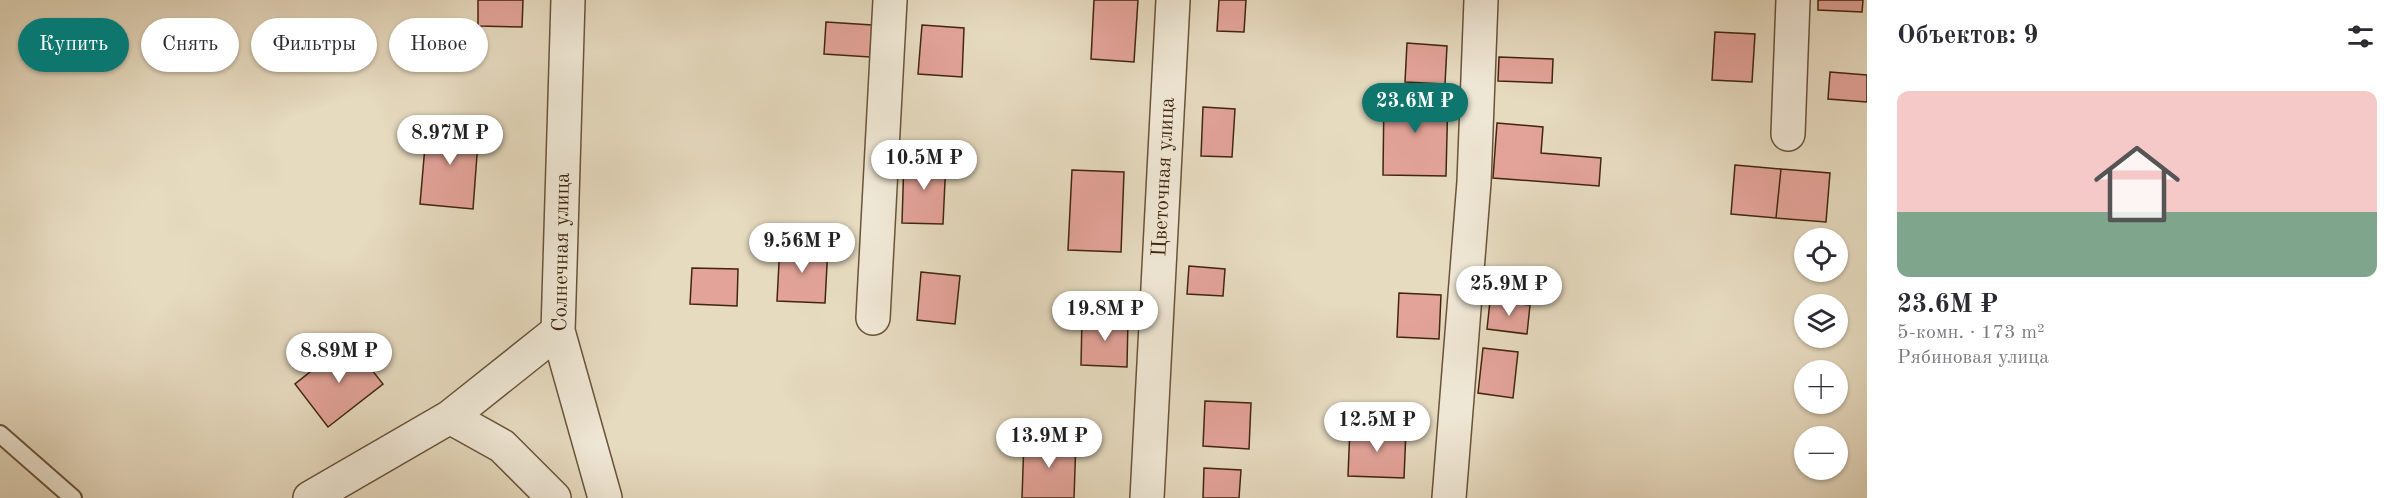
<!DOCTYPE html>
<html lang="ru">
<head>
<meta charset="utf-8">
<style>
  body { margin:0; font-family:"Old Standard TT",serif; background:#f7f7f7; color:#2b2b33; height:100vh; display:flex; flex-direction:column; font-size:22px; white-space:nowrap }
  * { box-sizing:border-box; margin:0 }
  p { font-size:20px; color:#7c7c81 }
  .icon { flex:none; width:33px; height:33px; fill:none; stroke:currentColor; stroke-width:2; stroke-linecap:round; stroke-linejoin:round }
  .map { position:relative; flex:1; overflow:hidden }
  .panel { display:flex; flex-direction:column; background:#fff; width:540px }
  .panel>* { flex:none }
  .top-card { position:absolute; left:18px; top:18px; width:570px; height:54px; display:flex; gap:12px }
  .fabs { position:absolute; left:1794px; top:228px; display:grid; gap:12px }
  .fabs a { display:grid; place-items:center; width:54px; height:54px; border-radius:50%; background:#fff; box-shadow:0 2px 4px #0004; font-size:30px }
  .price { position:absolute; translate:-50% -51px; padding:0 14px; border-radius:21px; background:#fff; color:#222; font-size:20px; line-height:39px; filter:drop-shadow(0 2px 3px #0008) }
  .price::after { content:''; position:absolute; left:50%; top:36px; width:18px; height:14px; margin-left:-9px; background:inherit; clip-path:polygon(0 0,100% 0,50% 100%) }
  .price.active { background:#0f766e; color:#fff }
  ul { padding:0; list-style:none }
  li { display:grid; align-content:center; gap:12px; height:318px; padding:0 30px }
  li+li { border-top:2px solid #e1e1e2 }
  li span { display:grid; place-items:center; height:186px; border-radius:12px; color:#555 }
  li>.icon { margin-inline-start:auto }
  span .icon { width:108px; height:108px; fill:#fffc; stroke-width:1 }
  li b { font-size:26px }
  h2 { display:flex; justify-content:space-between; align-items:center; height:72px; padding:0 30px; font-size:26px }
  .tag { padding:0 21px; border-radius:27px; background:#fff; box-shadow:0 2px 4px #0004; font-size:21px; line-height:54px }
  .tag.active { background:#0f766e; color:#fff }
  main { display:flex; flex:1; min-height:0 }
  .map>svg:first-child { display:block }
</style>
</head>
<body>
<main>
<div class="map">
<svg width="1867" height="498" viewBox="0 0 1867 498">
  <rect width="100%" height="100%" fill="#e6dabf"/>
  <filter id="stains"><feTurbulence type="fractalNoise" baseFrequency=".00333" numOctaves="4"/><feColorMatrix values="0 0 0 0 .2 0 0 0 0 .09 0 0 0 0 .02 0 0 0 .5 -.17"/></filter>
  <radialGradient id="worn" r=".72"><stop offset=".6" stop-color="#630" stop-opacity="0"/><stop offset="1" stop-color="#630" stop-opacity=".3"/></radialGradient>
  <!-- building -->
  <path fill="#e3a399" stroke="#41260e" stroke-width="1.5" d="M478,0H523L522,27L478,26Z
    M1094,0H1138L1134,62L1091,59Z
    M1219,0H1246L1244,32L1217,31Z
    M1818,0H1863L1862,12L1818,10Z
    M826,22L872,25L870,57L824,54Z
    M922,25L964,28L962,77L918,74Z
    M1715,32L1755,34L1752,82L1712,80Z
    M1407,43L1447,46L1445,84L1405,82Z
    M1499,57L1553,59L1552,83L1498,81Z
    M1830,72L1867,75V102L1828,99Z
    M1384,92L1448,93L1446,176L1383,175Z
    M1203,107L1235,109L1232,157L1201,156Z
    M427,123L479,128L473,209L420,204Z
    M1497,123L1543,127L1541,153L1601,158L1599,186L1493,178Z
    M904,158L946,160L943,224L902,223Z
    M1735,165L1781,169L1776,218L1731,214Z
    M1781,169L1830,173L1826,222L1776,218Z
    M1072,170L1124,172L1121,252L1068,250Z
    M780,244L828,246L825,303L777,301Z
    M1189,266L1225,269L1223,296L1187,294Z
    M692,268L738,269L737,306L690,304Z
    M921,272L960,276L955,324L917,320Z
    M1399,293L1441,295L1439,339L1397,337Z
    M1490,301L1530,305L1527,334L1487,329Z
    M1082,317L1128,318L1127,367L1081,365Z
    M349,341L383,384L328,427L295,384Z
    M1483,348L1518,352L1513,398L1478,393Z
    M1205,401L1251,403L1249,449L1203,446Z
    M1350,427L1406,430L1404,478L1348,476Z
    M1024,439L1076,440L1074,498H1022Z
    M1204,468L1241,470L1239,498H1203Z"/>
  <g fill="none" stroke-linecap="round" stroke-linejoin="round">
    <!-- service casing -->
    <g stroke="#6a533a" stroke-width="20">
      <path id="service" d="M0,434L73,498"/>
    </g>
    <!-- minor casing -->
    <g stroke="#6a533a" stroke-width="36">
      <path id="minor" d="M568,0L558,331L605,498
        M1788,134L1793,0
        M873,318L890,0
        M450,417L502,446L554,498
        M310,498L450,417L558,331
        M1147,498L1173,0
        M1449,498L1474,182L1481,0"/>
    </g>
    <!-- service -->
    <use href="#service" stroke="#efe7d5" stroke-width="16"/>
    <!-- minor -->
    <use href="#minor" stroke="#efe7d5" stroke-width="33"/>
  </g>
  <g text-anchor="middle" dominant-baseline="central" stroke-width="4.5" stroke-linejoin="round" paint-order="stroke">
    <!-- street labels -->
    <g font-size="21" fill="#41260e" stroke="#efe7d5">
      <text transform="translate(1164 177) rotate(-87)">Цветочная улица</text>
      <text transform="translate(562 252) rotate(-89)">Солнечная улица</text>
    </g>
  </g>
  <rect width="100%" height="100%" filter="url(#stains)"/>
  <rect width="100%" height="100%" fill="url(#worn)"/>
</svg>
<div class="fabs">
<a><svg class="icon" aria-label="locate" viewBox="0 0 24 24"><circle cx="12" cy="12" r="6"/><path d="M12 2v4M12 18v4M2 12h4M18 12h4"/></svg></a>
<a><svg class="icon" aria-label="layers" viewBox="0 0 24 24"><path d="M12 4l9 5-9 5-9-5zM3 14l9 5 9-5"/></svg></a>
<a>+</a>
<a>−</a>
</div>
<b class="price active" style="left:1415px;top:134px">23.6M ₽</b>
<b class="price" style="left:450px;top:166px">8.97M ₽</b>
<b class="price" style="left:924px;top:191px">10.5M ₽</b>
<b class="price" style="left:802px;top:274px">9.56M ₽</b>
<b class="price" style="left:1509px;top:317px">25.9M ₽</b>
<b class="price" style="left:1105px;top:342px">19.8M ₽</b>
<b class="price" style="left:339px;top:384px">8.89M ₽</b>
<b class="price" style="left:1377px;top:453px">12.5M ₽</b>
<b class="price" style="left:1049px;top:469px">13.9M ₽</b>
<div class="top-card">
<a class="tag active">Купить</a>
<a class="tag">Снять</a>
<a class="tag">Фильтры</a>
<a class="tag">Новое</a>
</div>
</div>
<section class="panel">
<h2>Объектов: 9<svg class="icon" aria-label="filters" viewBox="0 0 24 24"><path d="M4 7h16M4 17h16"/><circle cx="9" cy="7" r="2"/><circle cx="15" cy="17" r="2"/></svg></h2>
<ul>
<li><span style="background:linear-gradient(#f6c9c9 65%,#7fa58c 0)"><svg class="icon" aria-label="home" viewBox="0 0 24 24"><path d="M3 11l9-7 9 7M6 9v11h12V9"/></svg></span><div><b>23.6M ₽</b><p>5-комн. · 173 m²</p><p>Рябиновая улица</p></div></li>
</ul>
</section>
</main>
</body>
</html>
